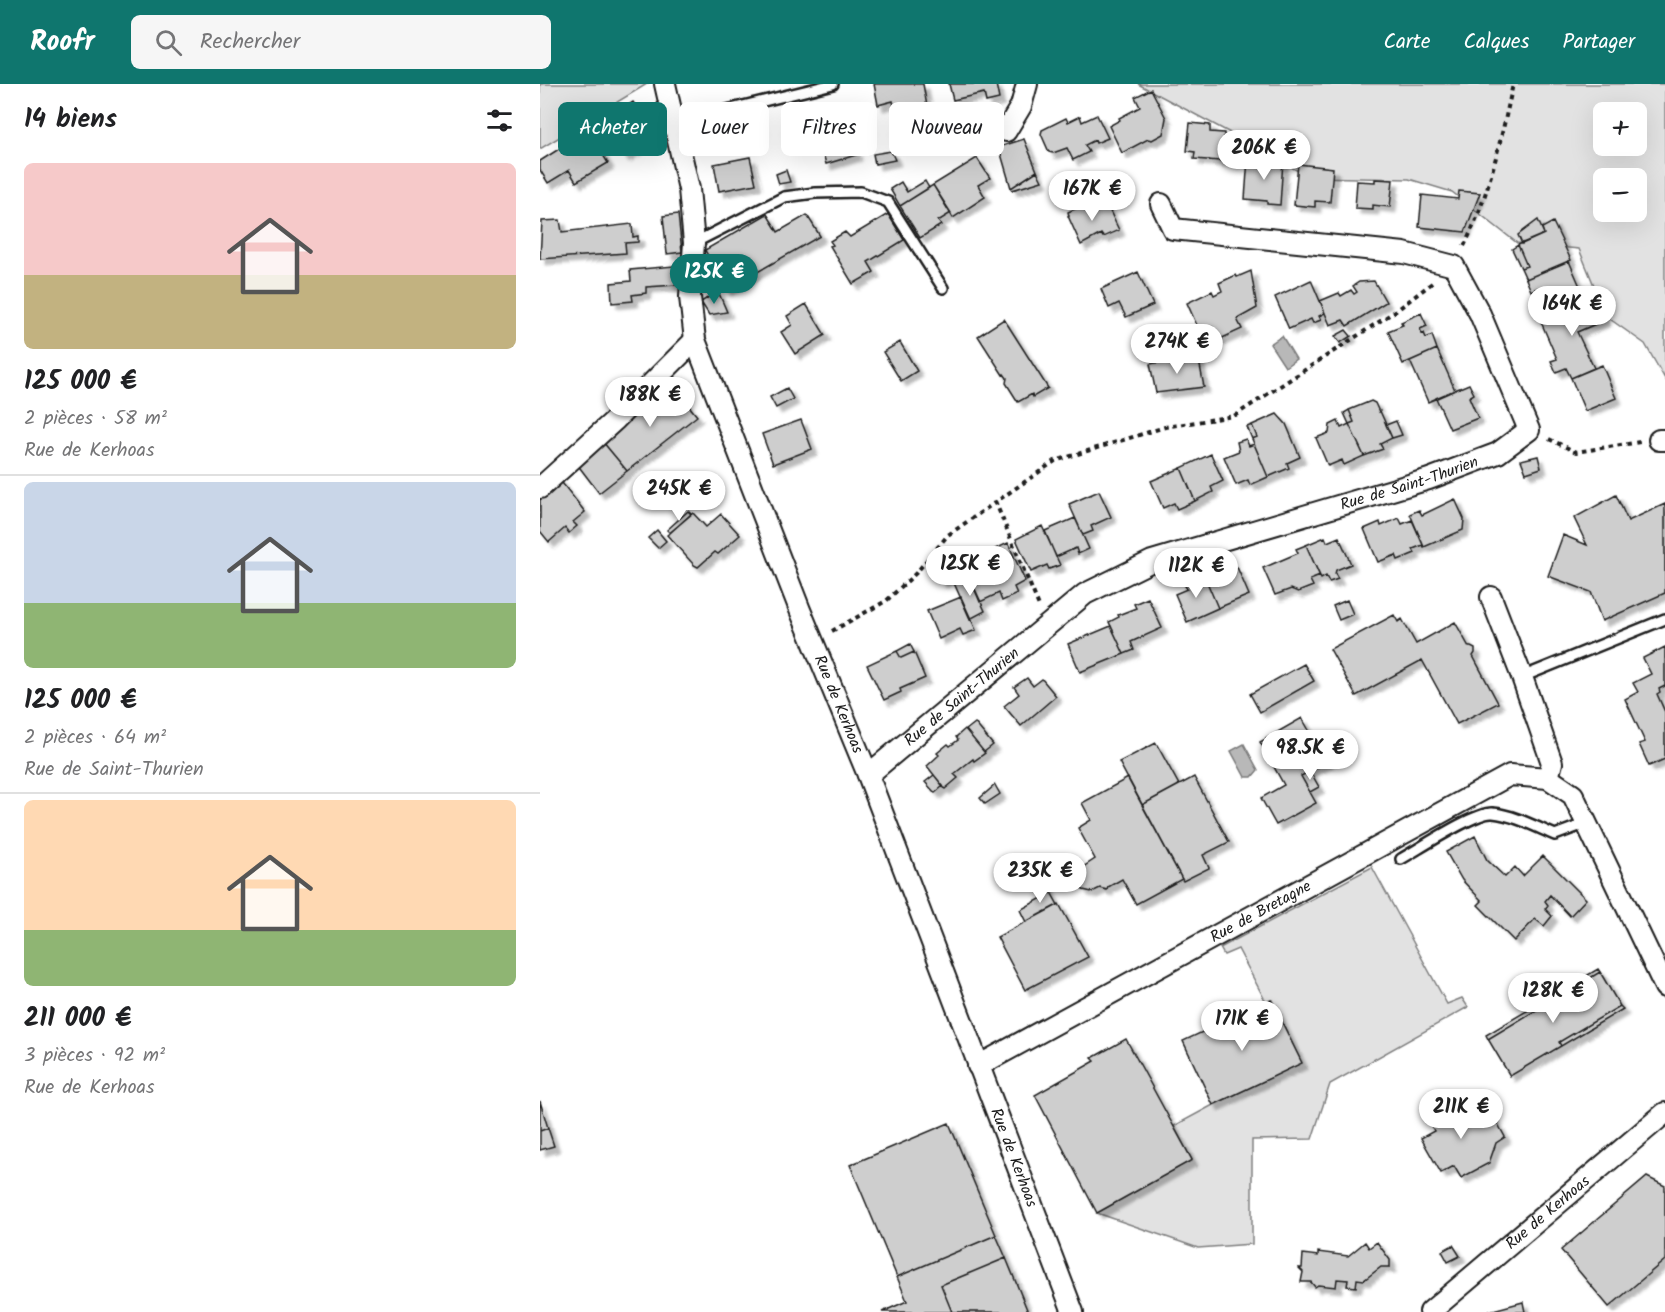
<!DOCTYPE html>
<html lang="fr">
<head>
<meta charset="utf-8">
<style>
  body { margin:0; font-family:Kalam,sans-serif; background:#f6f6f6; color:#202124; height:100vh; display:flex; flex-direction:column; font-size:22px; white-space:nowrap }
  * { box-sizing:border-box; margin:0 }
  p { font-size:20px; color:#757577 }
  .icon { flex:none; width:33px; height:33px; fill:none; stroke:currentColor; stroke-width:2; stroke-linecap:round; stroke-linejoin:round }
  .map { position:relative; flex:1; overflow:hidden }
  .sheet { display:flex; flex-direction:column; background:#fff; width:540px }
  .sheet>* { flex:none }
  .hud { position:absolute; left:18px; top:18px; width:570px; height:54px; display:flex; gap:12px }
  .fabs { position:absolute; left:1053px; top:18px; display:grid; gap:12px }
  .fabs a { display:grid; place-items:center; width:54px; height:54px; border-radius:9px; background:#fff; box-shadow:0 6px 24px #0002; font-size:30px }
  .price { position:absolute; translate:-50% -51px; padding:0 14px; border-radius:21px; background:#fff; color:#222; font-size:20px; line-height:39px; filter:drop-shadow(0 2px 3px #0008) }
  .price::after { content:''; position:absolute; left:50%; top:36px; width:18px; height:14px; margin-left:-9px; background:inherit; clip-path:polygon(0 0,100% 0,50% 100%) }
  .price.active { background:#0f766e; color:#fff }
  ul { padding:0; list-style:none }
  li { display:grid; align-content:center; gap:12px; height:318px; padding:0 24px }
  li+li { border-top:2px solid #e0e0e0 }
  li span { display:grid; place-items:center; height:186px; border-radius:9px; color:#555 }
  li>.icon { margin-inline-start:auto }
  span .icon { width:108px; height:108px; fill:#fffc; stroke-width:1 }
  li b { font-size:26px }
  h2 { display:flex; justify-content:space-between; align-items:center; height:72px; padding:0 24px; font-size:26px }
  .pill { padding:0 21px; border-radius:9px; background:#fff; box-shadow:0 6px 24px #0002; font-size:21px; line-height:54px }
  .pill.active { background:#0f766e; color:#fff }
  header { display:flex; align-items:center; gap:36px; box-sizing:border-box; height:84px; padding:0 30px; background:#0f766e; color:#fff }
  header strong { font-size:28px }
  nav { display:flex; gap:33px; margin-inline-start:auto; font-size:21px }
  .search { width:420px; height:54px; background:#f6f6f6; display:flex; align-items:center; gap:15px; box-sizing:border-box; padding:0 21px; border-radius:9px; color:#757577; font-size:22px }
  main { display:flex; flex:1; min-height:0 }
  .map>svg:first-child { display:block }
</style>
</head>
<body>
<header>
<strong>Roofr</strong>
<div class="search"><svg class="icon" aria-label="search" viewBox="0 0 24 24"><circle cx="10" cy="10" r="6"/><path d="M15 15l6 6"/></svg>Rechercher</div>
<nav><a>Carte</a><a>Calques</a><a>Partager</a></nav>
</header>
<main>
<section class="sheet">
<h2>14 biens<svg class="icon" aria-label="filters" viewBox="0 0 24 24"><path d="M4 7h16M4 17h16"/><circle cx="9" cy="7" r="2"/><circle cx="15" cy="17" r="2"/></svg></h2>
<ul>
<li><span style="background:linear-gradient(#f6c9c9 60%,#c2b280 0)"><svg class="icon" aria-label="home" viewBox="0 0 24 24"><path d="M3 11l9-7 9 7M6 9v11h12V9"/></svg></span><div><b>125 000 €</b><p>2 pièces · 58 m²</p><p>Rue de Kerhoas</p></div></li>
<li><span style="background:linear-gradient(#c9d6e8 65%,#8fb573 0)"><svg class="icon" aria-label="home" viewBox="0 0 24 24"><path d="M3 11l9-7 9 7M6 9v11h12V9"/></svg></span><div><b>125 000 €</b><p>2 pièces · 64 m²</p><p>Rue de Saint-Thurien</p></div></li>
<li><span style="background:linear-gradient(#ffd9b3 70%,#8fb573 0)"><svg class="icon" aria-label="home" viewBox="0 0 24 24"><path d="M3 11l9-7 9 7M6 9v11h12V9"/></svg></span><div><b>211 000 €</b><p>3 pièces · 92 m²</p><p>Rue de Kerhoas</p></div></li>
</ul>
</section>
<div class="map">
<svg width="1125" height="1228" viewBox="0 0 1125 1228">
  <defs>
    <filter id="shadow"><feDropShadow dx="5.5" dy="5.5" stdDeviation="1.5" flood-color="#0004"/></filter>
  </defs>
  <rect width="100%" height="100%" fill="#fff"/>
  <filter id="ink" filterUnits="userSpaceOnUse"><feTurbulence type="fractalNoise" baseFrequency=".0167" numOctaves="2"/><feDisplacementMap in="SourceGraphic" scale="12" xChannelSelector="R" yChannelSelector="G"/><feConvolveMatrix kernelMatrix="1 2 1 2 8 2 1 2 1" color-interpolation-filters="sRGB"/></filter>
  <g filter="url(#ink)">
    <!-- green -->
    <path fill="#e2e2e2" stroke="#7f7f7f" stroke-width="1.5" fill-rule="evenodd" d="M0,0H107L0,65Z
      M598,0H1125V295L1105,260L1067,233L1039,165L977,159L912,108L869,95L768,93L726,68ZM1064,28H1096V62H1064ZM1064,94H1096V128H1064Z
      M832,783L907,920L922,914L928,923L790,1000L772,1055L712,1056V1160L658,1164L557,1129L652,1076L634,1042L673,1021L761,979L732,916L726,918L698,865L684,871L680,864Z"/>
    <!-- water -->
    <path fill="#b8b8b8" stroke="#7a7a7a" stroke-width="1.5" d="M742,252L756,275L745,283L730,260Z
      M704,660L718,686L712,693H705L691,667Z"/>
    <!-- building -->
    <path fill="#cecece" stroke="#1c1c1c" stroke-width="1.5" filter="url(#shadow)" d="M334,0H383L387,22L373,25V28L356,31L353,17L338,21Z
      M409,0H456L459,15L446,18L444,9L413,16Z
      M611,5L626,34L623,50L612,56L608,55L582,69L569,42L580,36L579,34L600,23L595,13Z
      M93,18L113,48L101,55L104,59L84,72L74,57L60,66L68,79L36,98L29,86L8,99L0,86V77Z
      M557,31L568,54L556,59L555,56L545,61L549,68L533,76L527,64L513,69L509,68L501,50L502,46L526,34L528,38L540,32L542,38Z
      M305,32L316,71L286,80L275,41Z
      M650,39L670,41V48L684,49V53L696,54L694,78L654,75L655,68L647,67Z
      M484,55L497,87L471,104L459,63Z
      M351,67L355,76L335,80L333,70Z
      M210,73L216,100L179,107L174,80Z
      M437,74L450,94L438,101L445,113L413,134L393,101Z
      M708,74L743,77L740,121L727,120V117L705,115Z
      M758,80L793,84L790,118L775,117V123L754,121Z
      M246,86L250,98L239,100L236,90Z
      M497,87L502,97L472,106L471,104Z
      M551,93L555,104L540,111L535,100Z
      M835,95L853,96L850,123L833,121V125L815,124L817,97L835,98Z
      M385,97L389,104L360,122L350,105L361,98L367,108Z
      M535,100L540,111L531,115L526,104Z
      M393,101L411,129L398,137L401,141L380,154L360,122Z
      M919,107L940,109L925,148L879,143L882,111L918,115Z
      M557,115L562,126L568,123L579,146L563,153L561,150L541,161L528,132H529L528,128Z
      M138,130L142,168L127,170L123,132Z
      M227,130L238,148L267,131L280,152L186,206L165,166Z
      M348,130L364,156L328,178L334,188L313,200L290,162L293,161L290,157L305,148L310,153Z
      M20,136L22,148L92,140L93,153L98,152V158L85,159L86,169L0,175L2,137Z
      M998,136L1004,150L982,160L978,151Z
      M1013,138L1031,176L986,195L981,184L987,182L978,161L1004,150L1002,144Z
      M978,161L987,182L981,184L972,165Z
      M1029,177L1042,207L1006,223L997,204L991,207L986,195Z
      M134,182L136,201L106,203V209L92,211L93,217L72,219L71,199L91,197L90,186Z
      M711,187L717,224L697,235L702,245L678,256L672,243L660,248L647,219L672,207L674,211L682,207L679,199L696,191L697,193Z
      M598,188L613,221L586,233L579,219L569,224L561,205Z
      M771,196L785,229L779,232L781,236L773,239L771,235L749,245L735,213Z
      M834,197L846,218L807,242L803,236L790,241L780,217L799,209L801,212L811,206L814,210L817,208L813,202L819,198Z
      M178,207L187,228L169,231L161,218Z
      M1056,215L1065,236L1037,248L1054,284L1031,294L1026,284L1016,288L1011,277L1017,275L1001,238Z
      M266,220L285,251L255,270L241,248L252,241L247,232Z
      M881,229L887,242L880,245L882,250L884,249L886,254L892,251L897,265L863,280L848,247L863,241L861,238Z
      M464,235L508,304L493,313L492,310L478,318L466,299L467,294L464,290L463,291L438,252Z
      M806,246L811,252L800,259L795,252Z
      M360,258L377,287L361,297L343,268Z
      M897,265L915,306L888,318L870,277Z
      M658,271L664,303L616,309L610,280L630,276L631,278Z
      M1062,281L1076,314L1045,327L1031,294Z
      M929,300L934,310L929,313L938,334L910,345L896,314Z
      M132,301L157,332L87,387L63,358Z
      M247,304L253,315L236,324L230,313Z
      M831,317L835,319L839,328L840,327L852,354L840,360L843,365L824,372L809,340L814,338L809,326Z
      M809,326L814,338L809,340L804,329Z
      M737,330L746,340L760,373L747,379L749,384L728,393L712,355L717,353L712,341Z
      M261,336L272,365L233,380L222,350Z
      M798,337L801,344L809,340L824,372L804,381L802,376L788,382L776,354L789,349L790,341Z
      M856,337L862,351L852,354L846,341Z
      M712,341L717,353L712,355L707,343Z
      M706,355L709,362L714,360L728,393L710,401L708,396L696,401L684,373L699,367L697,358Z
      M63,358L87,387L59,409L37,380Z
      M671,370L683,397L671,403L673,408L655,417L641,384Z
      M998,372L1001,384L986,389L981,376Z
      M641,384L655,417L637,425L634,419L623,424L611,397Z
      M19,395L45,428L33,438L37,442L29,449L25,444L9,458L0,447V410Z
      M559,407L571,433L551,442L553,447L543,451L529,420Z
      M1076,411L1088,437L1125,420V509L1062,537L1051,508L1008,492L1023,451L1047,461L1034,434Z
      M915,415L924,435L923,446L884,463L870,430L879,426L882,431Z
      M148,427L151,430L130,449L127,446Z
      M153,429L166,443L181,430L200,451L178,470L175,468L158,483L154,481L127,451Z
      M535,434L549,465L538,470L536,464L516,473L505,447Z
      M859,434L862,440L872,436L883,461L873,465L875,469L858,476L856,471L838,478L824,445L840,438L841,442Z
      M502,442L520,481L509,485L507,481L491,488L476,455Z
      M117,446L126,457L118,464L108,454Z
      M785,453L787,458L799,453L811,480L796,486L795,490L798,495L789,498L786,492L781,495L766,461Z
      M468,459L485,497L474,503L477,510L462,517L459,509L440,518L429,492L447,483L445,480L459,473L455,465Z
      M766,461L780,492L770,496L773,502L758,508L751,505L735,511L723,484L758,469L756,465Z
      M404,479L411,493L401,498L396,487Z
      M682,483L685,489L697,483L709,511L678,524L664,491Z
      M664,491L678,524L647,538L635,510L647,505L644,500Z
      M429,492L445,527L430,535L414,499Z
      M421,513L436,546L423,551L420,545L399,555L387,527Z
      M608,514L622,544L591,558L594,566L584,570L569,538L579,533L578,531L596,524L594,520Z
      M807,516L813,530L799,536L793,522Z
      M854,531L858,538L862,535L876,560L915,538L929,563H931L935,565V569L933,572L958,619L917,640L882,576L816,612L790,565Z
      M571,542L584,570L540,588L528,560Z
      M370,560L374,568L361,574L357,567Z
      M1125,563V602L1119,605L1120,608L1117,610L1125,628V675L1109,682L1099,660L1105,658L1085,615L1098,608L1093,599L1111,590L1103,574Z
      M357,567L361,574L374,568L385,594L360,605L361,608L344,616L327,581Z
      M764,580L774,597L720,628L710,610Z
      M487,594L493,602L502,595L516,612L481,642L464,622L479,610L474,603Z
      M762,634L787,678L761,692L776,719L736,741L721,714L744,701L720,658Z
      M435,639L453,661L444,668L426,646Z
      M425,645L445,669L434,677L433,675L414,690L418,694L405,705L387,682L399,671L397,669L408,660L410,662L418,656L416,653Z
      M616,659L639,701L602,721L579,678Z
      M770,687L779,703L770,708L761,692Z
      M394,691L403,702L395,709L385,698Z
      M654,693L689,758L663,771L669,784L643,797L602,721Z
      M588,694L642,795L596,820L582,795L568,803L567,806L560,804L552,808L543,806L537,795L540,785L555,775L538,744L551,736L542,719Z
      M455,701L460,710L445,720L440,714Z
      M935,752L947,776L965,793L975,783L983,792L1003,772L1046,815L1030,832L1010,811L1005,817L1008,821L1005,825L1012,832L1004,842L995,835L974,857L938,821L942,817L922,796L906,768Z
      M506,799L518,821L486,838L480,826L502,814L497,804Z
      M519,820L548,873L485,906L457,853Z
      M1058,885L1060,888L948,955L946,951Z
      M1060,888L1080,922L1019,958L1021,962L970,992L948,955Z
      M731,916L762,979L673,1021L643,957Z
      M1080,922L1083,925L1021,962L1019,958Z
      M586,955L652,1076L557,1129L495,1011L555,977L552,974Z
      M916,1015L931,1043L953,1031L965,1053L956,1059L949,1079L921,1094L914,1082L901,1089L881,1054L894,1047L886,1032Z
      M0,1017L8,1044L0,1047Z
      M409,1039L456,1151L357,1193L310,1081Z
      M8,1044L14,1062L0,1066V1047Z
      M1107,1093L1125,1102V1176L1069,1223L1021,1166Z
      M456,1151L466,1174L401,1201L412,1228H342L367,1217L357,1193Z
      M825,1158L829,1164L837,1158L850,1176V1183H841L824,1196L817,1195L816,1203L807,1202L808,1196L797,1195L796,1203L778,1201L775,1203L771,1198H761L763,1188L759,1184H762L763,1170L778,1172V1168L808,1172Z
      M913,1161L920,1172L908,1178L902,1167Z
      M466,1174L488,1228H412L401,1201Z
      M983,1218L985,1228H949V1227Z"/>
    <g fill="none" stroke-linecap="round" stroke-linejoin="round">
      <!-- lane casing -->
      <g stroke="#1c1c1c" stroke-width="14">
        <path id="lane" d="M134,39L293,0
          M154,159L244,113L275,109L321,108L348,118L403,204
          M982,593L1125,535
          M861,775C879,765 936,727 953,729C974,731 996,743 1015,751L1047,739"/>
      </g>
      <!-- street casing -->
      <g stroke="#1c1c1c" stroke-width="24">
        <g id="street">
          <path id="s1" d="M125,0L149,105L154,159L150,213L155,256L260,526L328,691L533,1228"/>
          <path d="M466,47L481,22L487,0"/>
          <path d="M1119,356H1125"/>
          <path d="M0,404L76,335L155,256"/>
          <path d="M951,513L982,593L1012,679L1008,694"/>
          <path id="s2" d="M328,691L545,510L612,477L889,395L958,369L989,346L940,230L914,182L864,169L633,145L621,120"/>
          <path id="s3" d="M438,982L970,691L1008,694L1033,711L1125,903"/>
          <path id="s4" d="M890,1228L1125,1029"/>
        </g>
      </g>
      <!-- path -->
      <path stroke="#1c1c1c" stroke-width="4" stroke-dasharray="4.5 4.5" stroke-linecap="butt" d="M924,162C948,116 962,51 973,0
        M1009,355L1036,368L1100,358
        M455,417L499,522
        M292,547L346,517L376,489L408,451L515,377L625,343L694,332L857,226L892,199"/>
      <!-- lane -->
      <use href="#lane" stroke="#fff" stroke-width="9"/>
      <!-- street -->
      <use href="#street" stroke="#fff" stroke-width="20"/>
    </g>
  </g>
  <g text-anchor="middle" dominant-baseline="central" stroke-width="4.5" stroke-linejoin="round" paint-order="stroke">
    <!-- street labels -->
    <g font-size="16" fill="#1c1c1c" stroke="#fff">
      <text stroke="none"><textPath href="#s2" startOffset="626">Rue de Saint-Thurien</textPath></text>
      <text stroke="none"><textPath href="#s2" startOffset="122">Rue de Saint-Thurien</textPath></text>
      <text stroke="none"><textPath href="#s1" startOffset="651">Rue de Kerhoas</textPath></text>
      <text stroke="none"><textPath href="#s3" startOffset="322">Rue de Bretagne</textPath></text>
      <text stroke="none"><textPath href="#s1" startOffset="1137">Rue de Kerhoas</textPath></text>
      <text stroke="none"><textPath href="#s4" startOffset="154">Rue de Kerhoas</textPath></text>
    </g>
  </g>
</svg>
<div class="fabs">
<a>+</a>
<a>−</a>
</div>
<b class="price" style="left:724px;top:97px">206K €</b>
<b class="price" style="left:552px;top:138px">167K €</b>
<b class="price active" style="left:174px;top:221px">125K €</b>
<b class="price" style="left:1032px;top:253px">164K €</b>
<b class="price" style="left:637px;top:291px">274K €</b>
<b class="price" style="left:110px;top:344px">188K €</b>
<b class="price" style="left:139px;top:438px">245K €</b>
<b class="price" style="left:430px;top:513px">125K €</b>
<b class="price" style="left:656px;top:515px">112K €</b>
<b class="price" style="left:770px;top:697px">98.5K €</b>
<b class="price" style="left:500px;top:820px">235K €</b>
<b class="price" style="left:1013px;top:940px">128K €</b>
<b class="price" style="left:702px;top:968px">171K €</b>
<b class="price" style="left:921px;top:1056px">211K €</b>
<div class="hud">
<a class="pill active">Acheter</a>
<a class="pill">Louer</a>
<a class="pill">Filtres</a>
<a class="pill">Nouveau</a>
</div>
</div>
</main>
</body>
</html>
